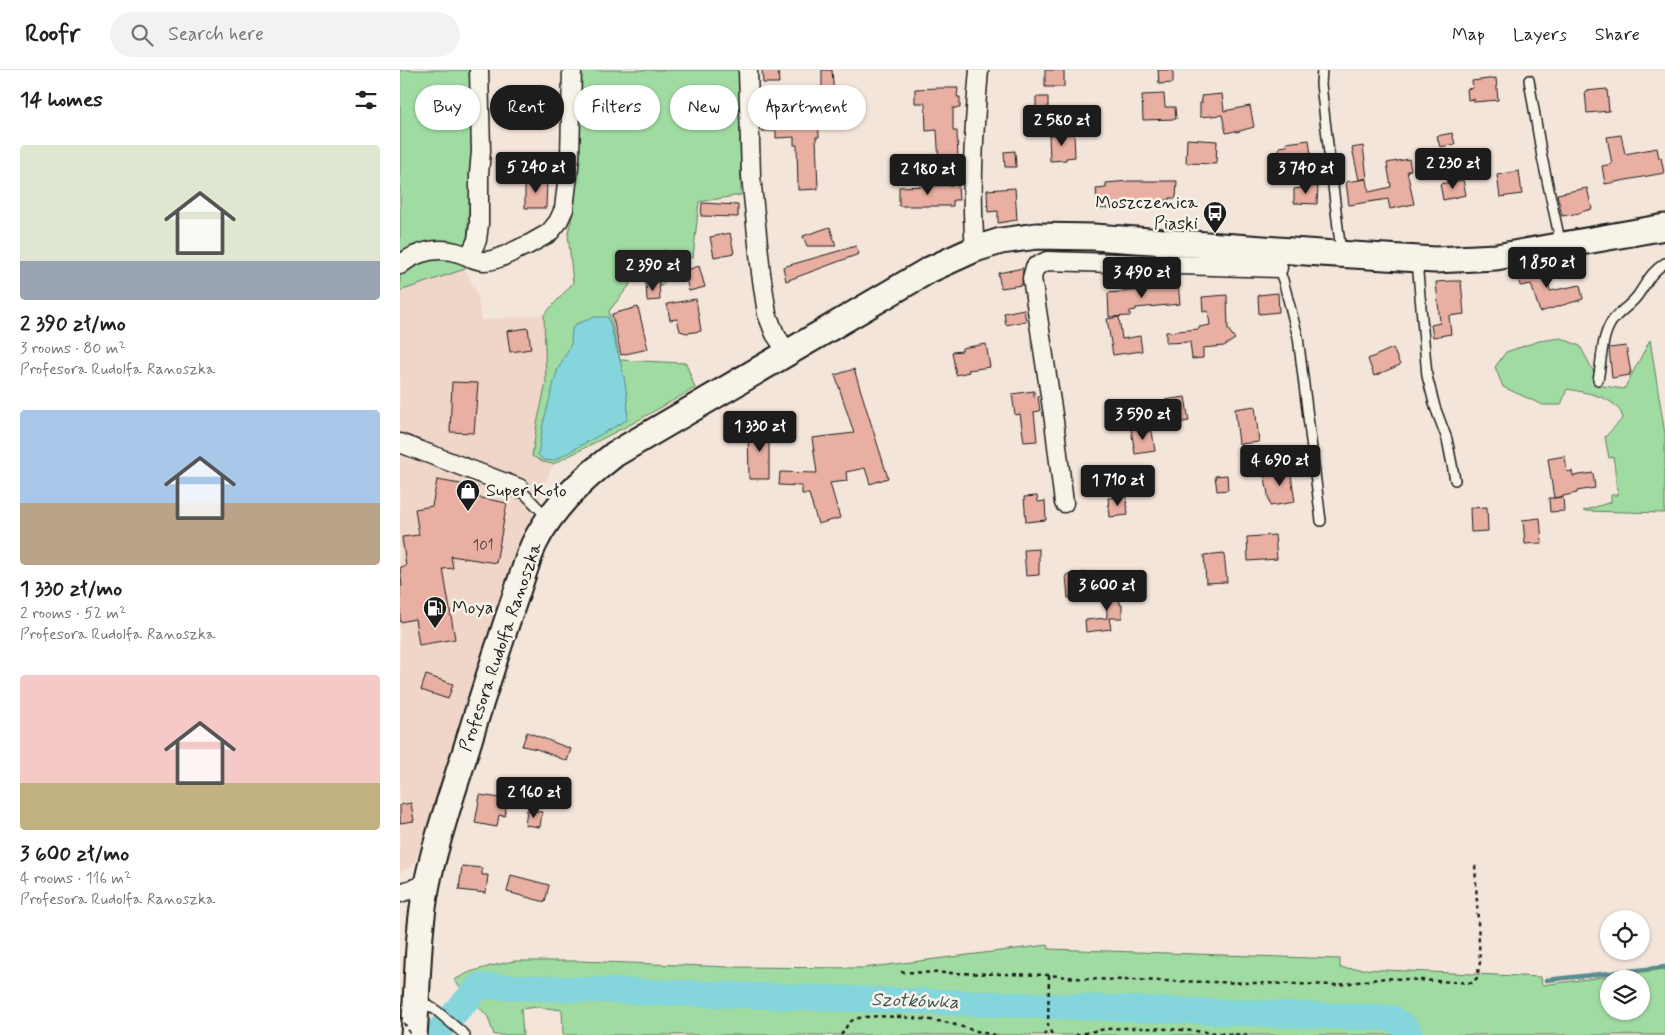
<!DOCTYPE html>
<html lang="en">
<head>
<meta charset="utf-8">
<style>
  body { margin:0; font-family:Mynerve,sans-serif; background:#f2f2f2; color:#202124; height:100vh; display:flex; flex-direction:column; font-size:19px; white-space:nowrap }
  * { box-sizing:border-box; margin:0 }
  p { font-size:16px; color:#757577 }
  .icon { flex:none; width:28px; height:28px; fill:none; stroke:currentColor; stroke-width:2; stroke-linecap:round; stroke-linejoin:round }
  .map { position:relative; flex:1; overflow:hidden }
  .drawer { display:flex; flex-direction:column; background:#fff; width:400px }
  .drawer>* { flex:none }
  .top-card { position:absolute; left:15px; top:15px; width:475px; height:45px; display:flex; gap:10px }
  .tools { position:absolute; left:1200px; top:840px; display:grid; gap:10px }
  .tools a { display:grid; place-items:center; width:50px; height:50px; border-radius:50%; background:#fff; box-shadow:0 1px 4px #0004; font-size:25px }
  .price { position:absolute; translate:-50% -42px; padding:0 11px; border-radius:5px; background:#1c1c1c; color:#fff; font-size:16px; line-height:32px; filter:drop-shadow(0 1px 2px #0008) }
  .price::after { content:''; position:absolute; left:50%; top:30px; width:15px; height:11px; margin-left:-8px; background:inherit; clip-path:polygon(0 0,100% 0,50% 100%) }
  .price.active { background:#222; color:#fff }
  ul { padding:0; list-style:none }
  li { display:grid; align-content:center; gap:10px; height:265px; padding:0 20px }
  li span { display:grid; place-items:center; height:155px; border-radius:5px; color:#555 }
  li>.icon { margin-inline-start:auto }
  span .icon { width:90px; height:90px; fill:#fffc; stroke-width:1 }
  li b { font-size:21px }
  h2 { display:flex; justify-content:space-between; align-items:center; height:60px; padding:0 20px; font-size:21px }
  .tag { padding:0 18px; border-radius:22px; background:#fff; box-shadow:0 1px 4px #0004; font-size:18px; line-height:45px }
  .tag.active { background:#1c1c1c; color:#fff }
  header { display:flex; align-items:center; gap:30px; box-sizing:border-box; height:70px; padding:0 25px; background:#fff; border-bottom:1px solid #e0e0e0 }
  header strong { font-size:24px }
  nav { display:flex; gap:28px; margin-inline-start:auto; font-size:18px }
  .search { width:350px; height:45px; background:#f2f2f2; display:flex; align-items:center; gap:12px; box-sizing:border-box; padding:0 18px; border-radius:28px; color:#757577; font-size:19px }
  main { display:flex; flex:1; min-height:0 }
  .map>svg:first-child { display:block }
</style>
</head>
<body>
<header>
<strong>Roofr</strong>
<div class="search"><svg class="icon" aria-label="search" viewBox="0 0 24 24"><circle cx="10" cy="10" r="6"/><path d="M15 15l6 6"/></svg>Search here</div>
<nav><a>Map</a><a>Layers</a><a>Share</a></nav>
</header>
<main>
<section class="drawer">
<h2>14 homes<svg class="icon" aria-label="filters" viewBox="0 0 24 24"><path d="M4 7h16M4 17h16"/><circle cx="9" cy="7" r="2"/><circle cx="15" cy="17" r="2"/></svg></h2>
<ul>
<li><span style="background:linear-gradient(#dfe7d0 75%,#9aa5b1 0)"><svg class="icon" aria-label="home" viewBox="0 0 24 24"><path d="M3 11l9-7 9 7M6 9v11h12V9"/></svg></span><div><b>2 390 zł/mo</b><p>3 rooms · 80 m²</p><p>Profesora Rudolfa Ranoszka</p></div></li>
<li><span style="background:linear-gradient(#a9c7e8 60%,#b9a48a 0)"><svg class="icon" aria-label="home" viewBox="0 0 24 24"><path d="M3 11l9-7 9 7M6 9v11h12V9"/></svg></span><div><b>1 330 zł/mo</b><p>2 rooms · 52 m²</p><p>Profesora Rudolfa Ranoszka</p></div></li>
<li><span style="background:linear-gradient(#f6c9c9 70%,#c2b280 0)"><svg class="icon" aria-label="home" viewBox="0 0 24 24"><path d="M3 11l9-7 9 7M6 9v11h12V9"/></svg></span><div><b>3 600 zł/mo</b><p>4 rooms · 116 m²</p><p>Profesora Rudolfa Ranoszka</p></div></li>
</ul>
</section>
<div class="map">
<svg width="1265" height="965" viewBox="0 0 1265 965">
  <rect width="100%" height="100%" fill="#f4e5da"/>
  <filter id="ink" filterUnits="userSpaceOnUse"><feTurbulence type="fractalNoise" baseFrequency=".02" numOctaves="2"/><feDisplacementMap in="SourceGraphic" scale="10" xChannelSelector="R" yChannelSelector="G"/><feConvolveMatrix kernelMatrix="1 2 1 2 8 2 1 2 1" color-interpolation-filters="sRGB"/></filter>
  <g filter="url(#ink)">
    <!-- built -->
    <path fill="#f0d5c9" d="M65,199L78,227L81,250L144,245L146,313L137,354L143,392L153,394L117,484L33,747L21,778L12,797L0,802V221Z"/>
    <!-- green -->
    <path fill="#a0dba1" stroke="#5e7c5e" fill-rule="evenodd" d="M0,0H74L72,97L65,199L0,221Z
      M175,0H339L341,125L299,132L293,188L264,180L265,211L262,216L251,214L232,207L229,216L209,241L220,290L286,293L295,318L235,352L153,394L143,392L132,386L137,354L146,313L144,245L173,213L168,163L172,146Z
      M1161,268L1180,276L1196,306L1194,314L1197,315L1224,319L1250,270L1265,364V443L1183,441L1211,432V425H1218C1215,412 1216,400 1213,387L1209,388L1205,367L1223,348C1217,326 1186,323 1167,319L1161,335H1143L1103,317L1095,297L1106,282L1139,271Z
      M648,875L649,879L940,889V898L1141,907L1142,915L1265,899V965H163L162,940L137,937L121,939L123,965H94L88,947L54,910L70,902L91,896L114,891H180L329,897L463,898ZM1209,909H1241V941H1209Z"/>
    <!-- water -->
    <path fill="#84d5dc" stroke="#5a8b8f" d="M195,247H208C216,278 231,319 227,350L153,391L144,390L138,385L143,354L157,301L171,274L172,259L176,254Z"/>
    <g fill="none" stroke-linecap="round" stroke-linejoin="round">
      <!-- stream -->
      <path stroke="#5a8b8f" stroke-width="4.5" d="M1146,910L1265,897"/>
      <!-- river -->
      <path stroke="#84d5dc" stroke-width="26" d="M35,965L79,916L992,948L1005,957L1010,965"/>
    </g>
    <!-- building -->
    <path fill="#e8afa2" stroke="#1c1c1c" d="M362,0H378L379,13H363Z
      M422,0H432L436,51L422,52Z
      M645,0H664V17H645Z
      M758,0H773V13L759,14Z
      M1096,8L1098,30L1074,32V29L1068,30L1067,19L1073,18L1072,11Z
      M538,18H558L557,27H560V38H553V61H557L558,93L539,94L537,60L526,61L525,33H515V19Z
      M1207,19L1209,41L1187,43L1185,21Z
      M764,24L765,37H775L776,49L743,50L742,25Z
      M822,24L824,41L850,36L854,57L836,62L835,61L826,63L822,45L800,47V33H802L801,26Z
      M131,26H151V48H143V54L132,55Z
      M636,27H648V40H636Z
      M364,39H384V43L418,42L419,67H416L418,119L398,120L397,75H394V67L376,68V61H362Z
      M1052,63L1055,74L1040,77L1037,66Z
      M674,64L675,87L666,88V90L650,91L649,65Z
      M1221,65L1225,84L1257,78L1259,88L1261,87L1264,103L1205,114L1202,96L1212,94L1207,67Z
      M787,69L817,71L816,94L786,93Z
      M909,70L911,86L880,90L879,77L887,76L886,73Z
      M963,76L967,108L959,110L952,78Z
      M615,81L616,97H605L604,82Z
      M1009,89L1011,100L1007,101L1014,134L990,139L988,129L949,135L946,112L967,109L969,122L991,117L987,93Z
      M1119,101L1122,124L1100,127L1097,105Z
      M147,110L146,138H125V111Z
      M1063,110L1066,125L1043,130L1040,114Z
      M729,111H777L776,128H769V130L758,131V132L724,133L725,136L698,139L696,119L706,118V113Z
      M558,115L559,130H553V136H499V117Z
      M918,116L917,134L894,133V119Z
      M615,118L617,150L598,153V141L588,142L587,120Z
      M1187,118L1192,139L1181,142L1180,143L1162,146L1157,124Z
      M302,133L338,135V147L301,146Z
      M430,157L436,176H407L403,166Z
      M330,163L334,183L314,187L310,167Z
      M456,176L459,184L386,211L383,197Z
      M1145,194L1150,221L1180,215L1183,229L1140,242L1131,214L1120,216L1117,199Z
      M299,196L305,217L289,221L284,201Z
      M623,198L622,215L601,218L598,203Z
      M1051,211H1061L1064,244L1049,246L1051,264L1033,267L1031,255L1040,253L1036,212Z
      M259,212L260,230L247,231L246,213Z
      M778,213L780,234L736,238V240L730,241V246L709,247L708,223L755,219L754,216Z
      M878,223L879,242L859,244L858,225Z
      M827,225L828,259L835,269L824,276L803,278V288L792,289L790,272L766,273V262L799,259V257L810,255L808,241L803,242L802,227Z
      M296,229L301,261L287,263L280,261L277,249L270,250L267,234Z
      M238,237L248,279L221,285L212,244Z
      M624,239L626,251L606,255L604,243Z
      M719,247L722,269L740,266L742,281L713,285L707,249Z
      M128,258L131,279L110,282L107,261Z
      M586,274L590,297L568,300L569,302L556,305L552,282L562,281V278Z
      M1226,276L1231,303H1229L1230,305L1212,308L1209,278Z
      M993,278L1000,295L974,306L968,289Z
      M454,299L488,408L470,414L465,398L446,402L447,411L430,413L440,448L418,454L409,424H402V416L379,415L380,402L417,403L412,368L454,363L435,305Z
      M52,312L78,313L74,363L50,362Z
      M634,321V327L638,326L640,341L634,342L637,371L624,372L620,344L615,345L612,324Z
      M785,327L789,351L769,354L765,330Z
      M855,336L859,372L839,374L835,339Z
      M746,357L747,362L752,361L755,381L735,384L731,359Z
      M348,360H377V372L369,373V409H349Z
      M1165,386L1167,402L1172,401L1173,406L1193,403L1195,418L1177,421V423L1154,428L1163,427L1164,441L1150,442L1149,428H1154L1148,389Z
      M890,398L895,432L870,436L864,402Z
      M827,405L828,420L817,421L815,406Z
      M37,410L78,417L76,427L107,433L96,493L51,486L53,498L43,499L55,569L19,575L15,549L0,552V516H2L0,497L6,496L2,467L19,465L15,439L32,436Z
      M637,426L638,432L645,431L646,450L626,452L624,427Z
      M726,426L728,445L710,447L708,428Z
      M1087,437L1088,461L1071,462L1070,438Z
      M1140,448L1142,473L1125,474L1123,450Z
      M875,465L877,489L848,491L847,467Z
      M639,479V505L626,506L624,480Z
      M824,483L827,512L806,513L804,485Z
      M691,502L693,525L668,528L666,505Z
      M719,517L720,535H722V548H709L711,559L686,562L685,550L707,548L706,519Z
      M26,605L53,614L48,629L21,620Z
      M127,662L171,679L167,691L137,679L122,676Z
      M80,725L107,729L105,746L99,745L97,757L75,753Z
      M11,733L14,751L0,753V735Z
      M127,740L142,742L140,757L125,755Z
      M62,796L82,798V805H88L86,823L59,820Z
      M111,805L149,815L145,832L107,822Z"/>
    <g fill="none" stroke-linecap="round" stroke-linejoin="round">
      <!-- lane casing -->
      <g stroke="#1c1c1c" stroke-width="12">
        <path id="lane" d="M922,0L921,14L925,50L941,182
          M1129,10L1142,87L1161,175
          M1017,191L1027,306L1035,337L1047,369L1055,410
          M878,198L883,210L898,267L921,451
          M1198,310C1202,291 1201,265 1213,250C1220,241 1231,235 1238,225C1248,211 1249,204 1265,193
          M119,418L147,447
          M18,929L37,941L65,965"/>
      </g>
      <!-- street casing -->
      <g stroke="#1c1c1c" stroke-width="21">
        <path id="street" d="M348,0L351,106L361,203L367,244L375,264L387,282
          M126,176L149,163L158,152L164,139L170,87L172,0
          M575,179C570,120 574,59 579,0
          M69,187L77,170L79,154V104L81,81L79,0
          M0,195C18,180 41,176 62,184C70,187 76,191 84,191C98,191 113,181 125,176
          M0,373L119,418
          M664,433L654,351L632,208L635,197L647,191L878,198L874,180
          M0,823L27,814"/>
      </g>
      <!-- secondary casing -->
      <g stroke="#1c1c1c" stroke-width="29">
        <path id="secondary" d="M14,965C18,915 17,864 27,814C36,770 51,727 65,683C83,624 102,565 122,507C126,496 129,485 134,474C152,437 183,409 215,384L529,200L575,179L601,171L637,166L694,167L920,183L1035,190L1096,187L1265,157"/>
      </g>
      <!-- path -->
      <path stroke="#1c1c1c" stroke-width="2.5" stroke-dasharray="4 4" stroke-linecap="butt" d="M501,902L649,905L686,909L937,915L985,908L1072,913L1077,908L1080,892L1075,793
        M649,905L648,955L652,965
        M441,965C445,960 447,953 453,950C466,942 532,949 548,953C565,957 579,963 596,965
        M644,965L648,958
        M676,965C686,963 697,960 707,959C754,955 803,963 850,965"/>
      <!-- lane -->
      <use href="#lane" stroke="#f7f3e8" stroke-width="9"/>
      <!-- street -->
      <use href="#street" stroke="#f7f3e8" stroke-width="18"/>
      <!-- secondary -->
      <use href="#secondary" stroke="#f7f3e8" stroke-width="25"/>
      <!-- path-bridge -->
      <path stroke="#1c1c1c" stroke-width="2.5" stroke-dasharray="4 4" stroke-linecap="butt" d="M0,946L11,965"/>
    </g>
  </g>
  <!-- icons -->
  <defs>
    <g id="bus-pin" transform="scale(1.25)"><path d="M0 17L-7.5 6A9.5 9.5 0 1 1 7.5 6Z" fill="#1c1c1c" stroke="#f7f3e8"/><path d="M-5-6H5V4H4V6H2V4H-2V6H-4V4H-5ZM-3.5-4V0h7V-4ZM-3.5 1.2v1.5H-2V1.2ZM2 1.2v1.5H3.5V1.2Z" fill="#fff"/></g>
    <g id="shop-pin" transform="scale(1.25)"><path d="M0 17L-7.5 6A9.5 9.5 0 1 1 7.5 6Z" fill="#1c1c1c" stroke="#f7f3e8"/><path d="M-5-2.5h2.3a2.7 3.5 0 0 1 5.4 0H5L5.5 6h-11ZM-1.5-2.5h3a1.5 2.3 0 0 0-3 0Z" fill="#fff"/></g>
    <g id="fuel-pin" transform="scale(1.25)"><path d="M0 17L-7.5 6A9.5 9.5 0 1 1 7.5 6Z" fill="#1c1c1c" stroke="#f7f3e8"/><path d="M-5.5-6h7V0h2V4h1.3V-2.5L3-4.5l.8-.8L6-3V5H2.5V1h-1V6h-7ZM-4.2-4.7v3.2H.2V-4.7Z" fill="#fff"/></g>
  </defs>
  <g fill-rule="evenodd">
    <use href="#bus-pin" x="815" y="143"/>
    <use href="#shop-pin" x="68" y="421"/>
    <use href="#fuel-pin" x="35" y="538"/>
  </g>
  <g text-anchor="middle" dominant-baseline="central" stroke-width="5" stroke-linejoin="round" paint-order="stroke">
    <!-- number labels -->
    <g font-size="15" fill="#4f413e">
      <text x="83" y="476">101</text>
    </g>
    <!-- poi labels -->
    <g font-size="18" fill="#1c1c1c" stroke="#f7f3e8" text-anchor="start">
      <text x="798" y="133" text-anchor="end">Moszczenica<tspan x="798" dy="21">Piaski</tspan></text>
      <text x="86" y="421">Super Koło</text>
      <text x="52" y="538">Moya</text>
    </g>
    <!-- street labels -->
    <g font-size="18" fill="#1c1c1c" stroke="#f7f3e8">
      <text transform="translate(101 577) rotate(-71)">Profesora Rudolfa Ranoszka</text>
    </g>
    <!-- water labels -->
    <g font-size="19" font-style="italic" fill="#3b5456" stroke="#f7f3e8">
      <text transform="translate(515 931) rotate(2)">Szotkówka</text>
    </g>
  </g>
</svg>
<div class="tools">
<a><svg class="icon" aria-label="locate" viewBox="0 0 24 24"><circle cx="12" cy="12" r="6"/><path d="M12 2v4M12 18v4M2 12h4M18 12h4"/></svg></a>
<a><svg class="icon" aria-label="layers" viewBox="0 0 24 24"><path d="M12 4l9 5-9 5-9-5zM3 14l9 5 9-5"/></svg></a>
</div>
<b class="price" style="left:662px;top:77px">2 580 zł</b>
<b class="price" style="left:1053px;top:120px">2 230 zł</b>
<b class="price" style="left:136px;top:124px">5 240 zł</b>
<b class="price" style="left:906px;top:125px">3 740 zł</b>
<b class="price" style="left:528px;top:126px">2 180 zł</b>
<b class="price" style="left:1147px;top:219px">1 850 zł</b>
<b class="price active" style="left:253px;top:222px">2 390 zł</b>
<b class="price" style="left:742px;top:229px">3 490 zł</b>
<b class="price" style="left:743px;top:371px">3 590 zł</b>
<b class="price" style="left:360px;top:383px">1 330 zł</b>
<b class="price" style="left:880px;top:417px">4 690 zł</b>
<b class="price" style="left:718px;top:437px">1 710 zł</b>
<b class="price" style="left:707px;top:542px">3 600 zł</b>
<b class="price" style="left:134px;top:749px">2 160 zł</b>
<div class="top-card">
<a class="tag">Buy</a>
<a class="tag active">Rent</a>
<a class="tag">Filters</a>
<a class="tag">New</a>
<a class="tag">Apartment</a>
</div>
</div>
</main>
</body>
</html>
